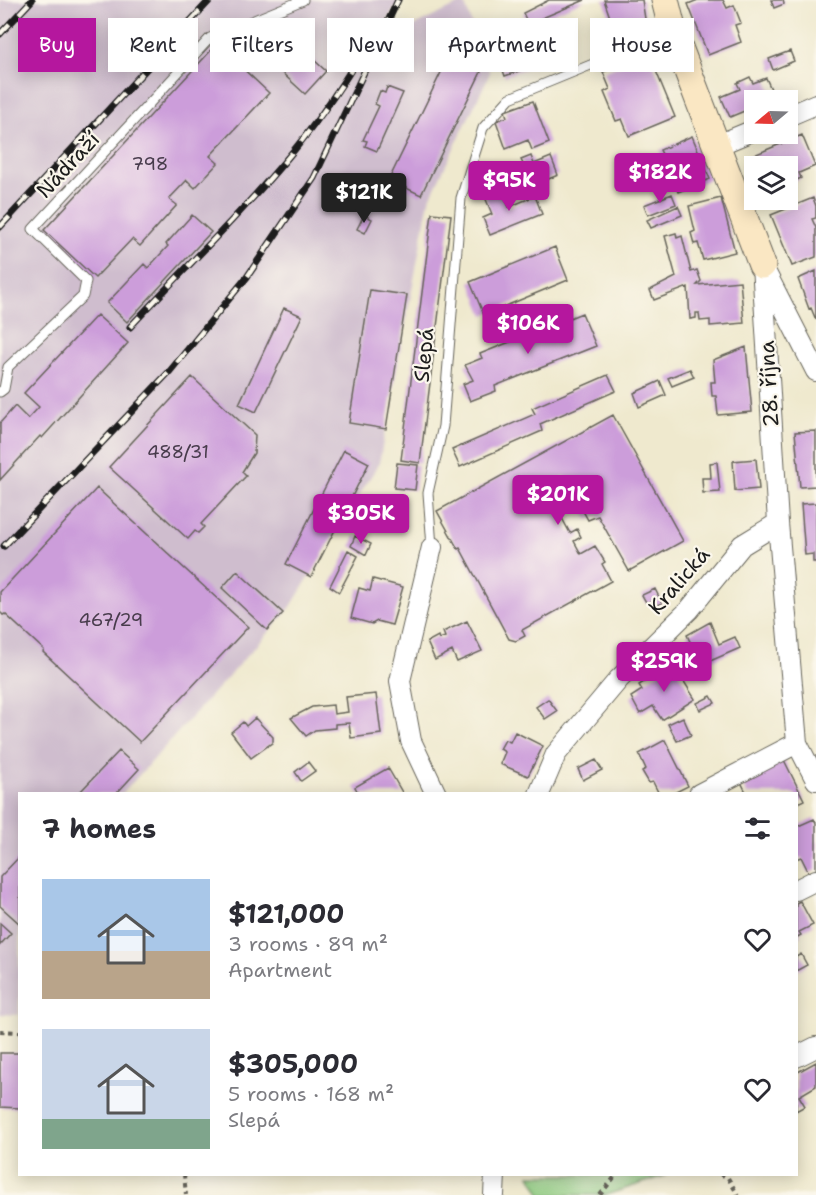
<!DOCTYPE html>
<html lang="en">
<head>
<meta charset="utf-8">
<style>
  body { margin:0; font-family:"Shantell Sans",sans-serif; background:#f2f2f3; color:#2b2b33; height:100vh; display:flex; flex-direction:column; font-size:22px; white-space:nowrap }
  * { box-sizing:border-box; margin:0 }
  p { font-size:20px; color:#7c7c81 }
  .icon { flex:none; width:33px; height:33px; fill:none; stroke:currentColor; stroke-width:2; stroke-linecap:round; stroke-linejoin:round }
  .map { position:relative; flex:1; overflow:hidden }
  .sheet { position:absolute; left:18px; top:792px; width:780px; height:384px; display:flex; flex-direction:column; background:#fff; border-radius:0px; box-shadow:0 3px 15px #0003 }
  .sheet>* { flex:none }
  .banner { position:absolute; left:18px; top:18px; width:780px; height:54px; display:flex; gap:12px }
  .needle { width:39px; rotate:251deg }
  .fabs { position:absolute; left:744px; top:90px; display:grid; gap:12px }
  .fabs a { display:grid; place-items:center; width:54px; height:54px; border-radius:0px; background:#fff; box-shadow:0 3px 15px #0003; font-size:30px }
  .price { position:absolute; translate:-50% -51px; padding:0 14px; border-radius:6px; background:#b5179e; color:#fff; font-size:20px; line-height:39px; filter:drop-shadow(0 2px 3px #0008) }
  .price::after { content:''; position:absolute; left:50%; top:36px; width:18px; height:14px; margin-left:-9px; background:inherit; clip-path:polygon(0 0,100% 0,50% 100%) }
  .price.current { background:#222; color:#fff }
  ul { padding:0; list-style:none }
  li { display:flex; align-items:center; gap:18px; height:150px; padding:0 24px }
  li span { display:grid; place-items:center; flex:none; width:168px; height:120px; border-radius:0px; color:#555 }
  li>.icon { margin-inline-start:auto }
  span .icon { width:72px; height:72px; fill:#fffc; stroke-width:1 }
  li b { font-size:26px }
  h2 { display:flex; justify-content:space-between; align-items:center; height:72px; padding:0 24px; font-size:26px }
  .chip { padding:0 21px; border-radius:0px; background:#fff; box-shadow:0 3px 15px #0003; font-size:21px; line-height:54px }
  .chip.current { background:#b5179e; color:#fff }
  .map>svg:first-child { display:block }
</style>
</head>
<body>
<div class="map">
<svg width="816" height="1195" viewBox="0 0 816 1195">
  <rect width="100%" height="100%" fill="#fbf7ec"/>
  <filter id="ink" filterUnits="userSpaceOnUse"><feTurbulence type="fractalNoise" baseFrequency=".0167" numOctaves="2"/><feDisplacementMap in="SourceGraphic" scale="12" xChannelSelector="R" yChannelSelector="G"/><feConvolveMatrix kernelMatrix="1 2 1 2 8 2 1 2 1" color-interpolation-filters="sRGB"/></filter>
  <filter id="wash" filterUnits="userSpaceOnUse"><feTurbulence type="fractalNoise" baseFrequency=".008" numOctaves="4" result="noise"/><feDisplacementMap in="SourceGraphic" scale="24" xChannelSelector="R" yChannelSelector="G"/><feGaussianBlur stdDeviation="1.35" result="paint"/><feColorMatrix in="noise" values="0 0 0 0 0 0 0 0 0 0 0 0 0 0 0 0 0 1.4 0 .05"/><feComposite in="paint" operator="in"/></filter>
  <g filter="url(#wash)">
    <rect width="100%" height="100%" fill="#efe9ce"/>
    <!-- industrial -->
    <path fill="#cfbdce" d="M0,0H400L372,46L464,2L490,73L429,200L379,463L290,608L123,793L20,794L19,1015L0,1014Z"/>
    <!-- green -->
    <path fill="#8dca7f" stroke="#54734e" stroke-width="1.5" d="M660,1175L664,1176L606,1195H541L530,1175Z"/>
    <g id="blocks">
      <!-- building -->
      <path fill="#cc9dda" d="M549,0H585L528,24L523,13Z
        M604,0H642L646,25L616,35Z
        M698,0H723L727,8L734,5L741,23L735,25L741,42L708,55L688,4Z
        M771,0H783L784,4L774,8Z
        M517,30L530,67L505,76L501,65L495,67L491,54L496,53L491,39Z
        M289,37L326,71L305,94L268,60Z
        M217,44L269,93L210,156L218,163L195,188L187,180L169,199L177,205L140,246L132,239L95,278L44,230Z
        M790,51L794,61L773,70L769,59Z
        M649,54L675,117L629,136L622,119L616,121L604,92L610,89L603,72Z
        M449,56L481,72L421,195L402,186L396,198L383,192Z
        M750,77L753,83L766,78L775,98L770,100H754V107L730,117L721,97L740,89L737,83Z
        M387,87L403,93L377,151L365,146L367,141L363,140L379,106L375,104L380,91L385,93Z
        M533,101L549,143L532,150L528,140L506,149L496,121L507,117L505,111Z
        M802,135L815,166L799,173L801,178L788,184V166H754V175L747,158Z
        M692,136L710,179L678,192L670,173L668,175L664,166L658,168L654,157L662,154L660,150Z
        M531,156L534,164L551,157L558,175L520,191L512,173L525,168L521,160Z
        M502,190L509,207L535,196L542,214L490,235L483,218L492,214L485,197Z
        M672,194L676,204L648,215L644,205Z
        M721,198L735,252L703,260L698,243L694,244L691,233L695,231L689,206Z
        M813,198L816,206V218L812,219L816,228V257L792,266L771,215Z
        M678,206L682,215L651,228L647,220Z
        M432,213L451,215L420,463L401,460Z
        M192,215L211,232L127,322L107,303L144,264L148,268L168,246L166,244Z
        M364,215L372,219L365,233L357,229Z
        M676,233L677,238L682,236L691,272L697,270L701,281L697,285L740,281L744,323L710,326V320L700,321L699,313H696V318L690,319L688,287L654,300L650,290L676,277L665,236Z
        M555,247L568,280L484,315L470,282Z
        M816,271V320L811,308L809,309L798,279Z
        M370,290L407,295L386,429L349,423Z
        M284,308L302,316L256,412L239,404Z
        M582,313L596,346L495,386L496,391L470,401L463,384L473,380L465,365L482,358L480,354Z
        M97,315L128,343L42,438L40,436L0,480V423L15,406L28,419L39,407L24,393Z
        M746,347L752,412L718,415L716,396H712L711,382H715L713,360Z
        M690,369L694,377L672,386L668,378Z
        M608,375L616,391L540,424L542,431L460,467L452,450L535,414L532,408Z
        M192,377L255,435L254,453L242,472L246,476L201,524L204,527L198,533L195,531L188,539L109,467Z
        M660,381L666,395L639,407L634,393Z
        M613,415L683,541L629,571L598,516L588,520L564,476L549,485L553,492L549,494L570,533L577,529L581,537L574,541L581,554L595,546L605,562L602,564L611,581L522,630L525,636L516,641L509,639L460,548L458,549L437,511Z
        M816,431V486L800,487L795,432Z
        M344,450L369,463L311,577L286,564Z
        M756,459L759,489L735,491L733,461Z
        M717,462L720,492L703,493L702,478H711L710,463Z
        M397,463L418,465L415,490L394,488Z
        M97,488L248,627L140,742L43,652L44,650L5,614L3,615L0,612V592Z
        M816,503V562H813V554L805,555L801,504Z
        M355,536L371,544L366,555L351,546Z
        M348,550L358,556L339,592L330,586Z
        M237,571L283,613L267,630L222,588Z
        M373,579L403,587L392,625L377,621L372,624L351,618L359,588L370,591Z
        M655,589L662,603L654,606L652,601L647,604L642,595Z
        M467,621L482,651L457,662L452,651L435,660L427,642L438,636L439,639L445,637L443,632Z
        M710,622L719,644L735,637L740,648L701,665L687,635Z
        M673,664L695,699L662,720L653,706L640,714L631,697L642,690L639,685Z
        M376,694L381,734L351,738L349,723L335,724V728L315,730L306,736L291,718L312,707L333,705L334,714L348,712L346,697Z
        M711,696L715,703L700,710L697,703Z
        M548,699L557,711L545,719L536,707Z
        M683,717L691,735L677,741L668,724Z
        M255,718L273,737V742L251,758L231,732L243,722L246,726Z
        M515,732L543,746L528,776L500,764L505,752L500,749L505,740L510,742Z
        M665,740L688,786L672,794H659L653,782L649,783L642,771L646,769L639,754Z
        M119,751L139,769L116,794H78Z
        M596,760L602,770L583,780L578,769Z
        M784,760L804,800L796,804V794H747L741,782Z
        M308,762L315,771L301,781L295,772Z
        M388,768L403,794H359L355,787Z
        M814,819L816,823V870L809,873L801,857L796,859V827Z
        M20,856V924L0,906V877Z
        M800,901L813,925L799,932L801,935L796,938V903Z
        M0,923L11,933L0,945Z
        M801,954L807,965L796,971V957Z
        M0,1053H20V1108L0,1107Z
        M816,1062V1086L799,1096L805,1106L796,1111V1073Z"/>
    </g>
  </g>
  <g filter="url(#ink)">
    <use href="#blocks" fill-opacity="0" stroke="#66645a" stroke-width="1.5"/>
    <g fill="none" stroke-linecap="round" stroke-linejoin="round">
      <!-- lane casing -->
      <g stroke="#66645a" stroke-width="11">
        <path id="lane" d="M0,392L4,389L8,367L83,296L86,281L33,229L210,38L303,0
          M432,547L428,493L443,426L461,198L483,128L510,98L671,32"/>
      </g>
      <!-- street casing -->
      <g stroke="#66645a" stroke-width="22">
        <path id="street" d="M788,116L816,104
          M718,145L754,130
          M762,265L778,523L797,743L816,780
          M766,273L816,371
          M432,547L400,681L411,741L436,794
          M539,794L556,754L619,679L689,610L742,545L778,523
          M699,794L797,743
          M796,890L816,880
          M796,1057L816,1047
          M494,1195L495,1174"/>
      </g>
      <!-- secondary casing -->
      <g stroke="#66645a" stroke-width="29">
        <path id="secondary" d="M665,0L673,32L762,265"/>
      </g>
      <!-- path -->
      <path stroke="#66645a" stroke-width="4" stroke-dasharray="4.5 4.5" stroke-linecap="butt" d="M0,1031L20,1032
        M184,1174L186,1195
        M720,1174L728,1178L738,1195
        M600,1195L617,1174"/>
      <!-- lane -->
      <use href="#lane" stroke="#fff" stroke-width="9"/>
      <!-- street -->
      <use href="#street" stroke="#fff" stroke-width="20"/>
      <!-- secondary -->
      <use href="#secondary" stroke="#fae7c3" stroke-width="27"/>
      <!-- rail casing -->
      <g stroke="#1c1c1c" stroke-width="7">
        <path id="rail" d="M0,34L32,0
          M0,227L210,0
          M130,327C185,268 244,211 295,149C326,111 352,70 377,28
          M4,546L170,371L247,277L314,178L398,0"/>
      </g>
      <!-- rail -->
      <use href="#rail" stroke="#fbf7ec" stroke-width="4.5" stroke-dasharray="14" stroke-linecap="butt"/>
    </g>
  </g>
  <g text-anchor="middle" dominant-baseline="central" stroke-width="4.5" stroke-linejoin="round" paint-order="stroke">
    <!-- number labels -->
    <g font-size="18" fill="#483c4c">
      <text x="150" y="164">798</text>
      <text x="178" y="452">488/31</text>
      <text x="111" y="620">467/29</text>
    </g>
    <!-- street labels -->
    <g font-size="21" fill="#1c1c1c" stroke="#fbf7ec">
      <text transform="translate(68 165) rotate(-47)">Nádraží</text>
      <text transform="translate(424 355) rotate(-85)">Slepá</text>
      <text transform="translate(769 384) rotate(-93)">28. října</text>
      <text transform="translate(679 581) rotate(-49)">Kralická</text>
    </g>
  </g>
</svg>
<div class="fabs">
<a><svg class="needle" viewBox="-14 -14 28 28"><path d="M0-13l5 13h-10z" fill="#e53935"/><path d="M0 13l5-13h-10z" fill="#7c7c81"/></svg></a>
<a><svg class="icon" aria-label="layers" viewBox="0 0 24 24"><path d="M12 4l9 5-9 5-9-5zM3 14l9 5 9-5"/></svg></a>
</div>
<b class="price" style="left:660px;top:204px">$182K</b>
<b class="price" style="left:509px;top:212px">$95K</b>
<b class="price current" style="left:364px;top:224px">$121K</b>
<b class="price" style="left:528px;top:355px">$106K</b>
<b class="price" style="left:558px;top:526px">$201K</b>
<b class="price" style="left:361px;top:545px">$305K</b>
<b class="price" style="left:664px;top:693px">$259K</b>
<div class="banner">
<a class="chip current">Buy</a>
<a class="chip">Rent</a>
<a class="chip">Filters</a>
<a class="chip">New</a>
<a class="chip">Apartment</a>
<a class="chip">House</a>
</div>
<section class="sheet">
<h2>7 homes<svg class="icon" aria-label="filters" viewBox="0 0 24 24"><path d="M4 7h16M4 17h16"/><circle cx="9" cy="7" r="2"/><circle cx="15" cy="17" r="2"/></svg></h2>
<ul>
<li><span style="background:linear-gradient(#a9c7e8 60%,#b9a48a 0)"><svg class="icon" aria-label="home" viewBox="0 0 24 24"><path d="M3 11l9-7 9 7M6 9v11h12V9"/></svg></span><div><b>$121,000</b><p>3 rooms · 89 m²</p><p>Apartment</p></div><svg class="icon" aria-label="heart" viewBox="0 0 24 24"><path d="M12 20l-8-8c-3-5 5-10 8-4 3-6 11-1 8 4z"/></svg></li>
<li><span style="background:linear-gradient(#c9d6e8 75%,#7fa58c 0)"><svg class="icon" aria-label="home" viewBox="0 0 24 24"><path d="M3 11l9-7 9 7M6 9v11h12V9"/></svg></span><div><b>$305,000</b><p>5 rooms · 168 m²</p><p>Slepá</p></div><svg class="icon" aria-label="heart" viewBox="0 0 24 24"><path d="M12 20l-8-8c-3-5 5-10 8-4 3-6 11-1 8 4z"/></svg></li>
</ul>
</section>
</div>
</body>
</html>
